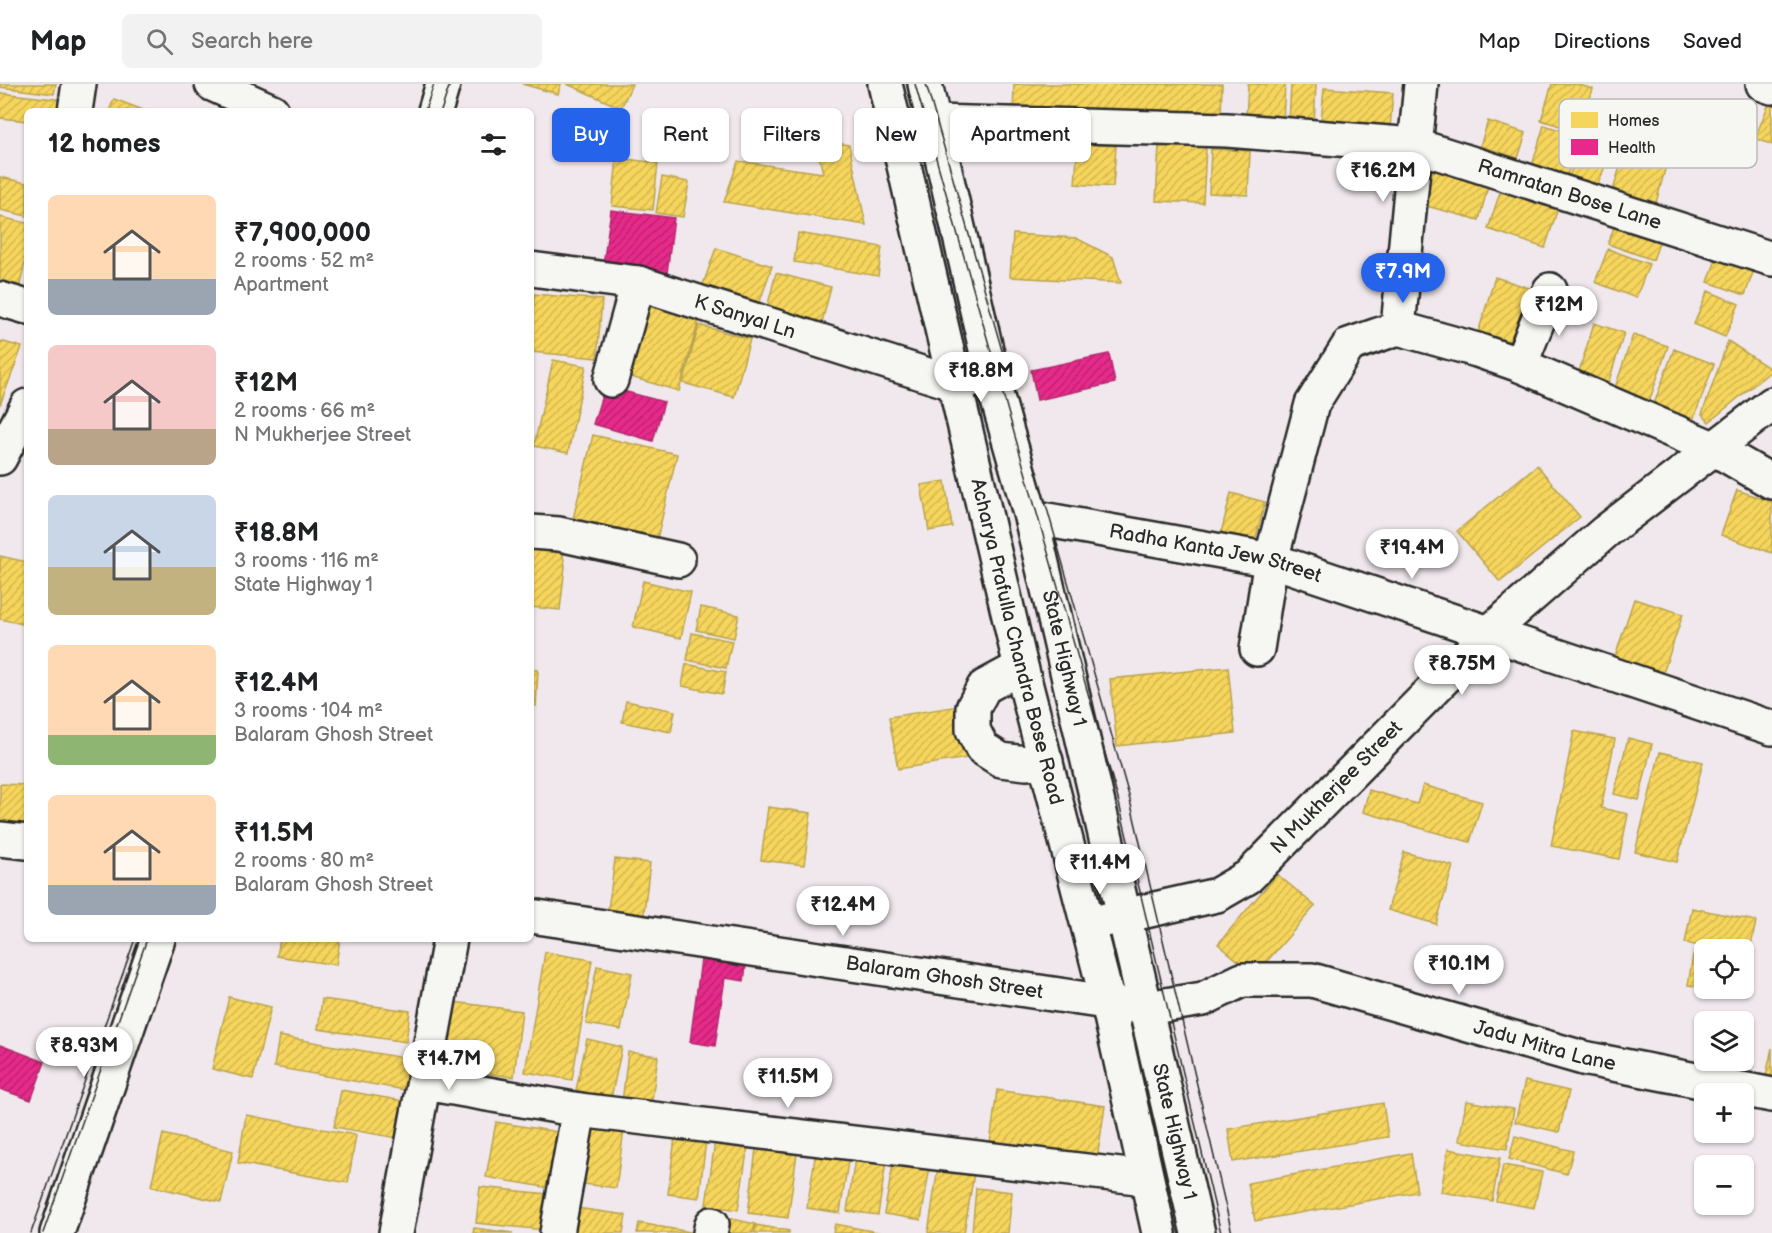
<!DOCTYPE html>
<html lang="en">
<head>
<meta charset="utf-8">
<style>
  body { margin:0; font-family:"Balsamiq Sans",sans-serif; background:#f2f2f2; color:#202124; height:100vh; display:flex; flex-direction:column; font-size:22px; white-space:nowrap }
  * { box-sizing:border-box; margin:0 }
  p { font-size:20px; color:#757577 }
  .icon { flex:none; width:33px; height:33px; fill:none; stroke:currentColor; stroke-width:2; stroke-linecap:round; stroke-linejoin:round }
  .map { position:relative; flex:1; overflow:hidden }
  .drawer { position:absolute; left:24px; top:24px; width:510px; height:834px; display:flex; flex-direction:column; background:#fff; border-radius:9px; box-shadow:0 2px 4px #0004 }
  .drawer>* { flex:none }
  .guide { position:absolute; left:552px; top:24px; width:570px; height:54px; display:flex; gap:12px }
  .fabs { position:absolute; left:1694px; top:855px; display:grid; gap:12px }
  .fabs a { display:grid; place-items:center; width:60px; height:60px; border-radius:9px; background:#fff; box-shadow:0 2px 4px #0004; font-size:30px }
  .price { position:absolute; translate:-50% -51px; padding:0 14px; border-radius:21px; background:#fff; color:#222; font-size:20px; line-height:39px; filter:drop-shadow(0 2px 3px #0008) }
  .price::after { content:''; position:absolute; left:50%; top:36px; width:18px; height:14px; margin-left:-9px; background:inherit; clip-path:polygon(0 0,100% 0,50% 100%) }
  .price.current { background:#2563eb; color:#fff }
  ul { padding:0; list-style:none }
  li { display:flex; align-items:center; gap:18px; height:150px; padding:0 24px }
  li span { display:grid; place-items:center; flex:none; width:168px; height:120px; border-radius:9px; color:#555 }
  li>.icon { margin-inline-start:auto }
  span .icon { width:72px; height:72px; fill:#fffc; stroke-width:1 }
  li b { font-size:26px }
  h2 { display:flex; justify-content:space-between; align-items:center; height:72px; padding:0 24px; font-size:26px }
  .chip { padding:0 21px; border-radius:9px; background:#fff; box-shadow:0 2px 4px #0004; font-size:21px; line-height:54px }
  .chip.current { background:#2563eb; color:#fff }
  header { display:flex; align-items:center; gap:36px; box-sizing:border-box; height:84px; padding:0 30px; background:#fff; border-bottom:2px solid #e0e0e0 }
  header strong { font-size:28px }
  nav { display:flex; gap:33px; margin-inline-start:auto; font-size:21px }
  .search { width:420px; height:54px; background:#f2f2f2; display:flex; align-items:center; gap:15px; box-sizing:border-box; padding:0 21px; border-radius:9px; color:#757577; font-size:22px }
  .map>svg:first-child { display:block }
</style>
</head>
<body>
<header>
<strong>Map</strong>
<div class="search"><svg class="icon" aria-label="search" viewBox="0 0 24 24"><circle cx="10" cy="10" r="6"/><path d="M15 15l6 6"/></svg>Search here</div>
<nav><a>Map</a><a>Directions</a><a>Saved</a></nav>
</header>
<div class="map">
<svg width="1772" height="1149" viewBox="0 0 1772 1149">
  <defs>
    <pattern id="homes-hatch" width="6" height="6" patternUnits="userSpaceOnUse" patternTransform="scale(1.5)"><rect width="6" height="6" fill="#f6d55c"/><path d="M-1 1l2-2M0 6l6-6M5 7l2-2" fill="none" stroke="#d3b750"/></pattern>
    <pattern id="health-hatch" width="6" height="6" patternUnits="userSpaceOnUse" patternTransform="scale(1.5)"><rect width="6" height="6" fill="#e7298a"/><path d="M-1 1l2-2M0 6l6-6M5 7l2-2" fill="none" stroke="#bb2371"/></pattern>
  </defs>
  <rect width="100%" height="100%" fill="#f0e8ec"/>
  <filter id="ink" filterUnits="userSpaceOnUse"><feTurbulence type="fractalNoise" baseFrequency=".0167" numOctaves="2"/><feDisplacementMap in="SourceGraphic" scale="12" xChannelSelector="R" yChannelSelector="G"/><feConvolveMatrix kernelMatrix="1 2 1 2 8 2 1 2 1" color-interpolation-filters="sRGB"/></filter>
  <g filter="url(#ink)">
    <!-- homes -->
    <path fill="url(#homes-hatch)" stroke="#b9a24d" stroke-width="1.5" d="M0,0H56L54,10L0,3Z
      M522,0H561L558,10Z
      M567,0H632L621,24Z
      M1014,0H1222L1221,35L1013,31Z
      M1248,0H1285L1283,37L1246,35Z
      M1291,0H1316L1314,40L1289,39Z
      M1552,0H1576L1593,5L1579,48L1541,36Z
      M1324,4L1393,9L1390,44L1321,39Z
      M0,9L64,16L62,27H27V37L0,34Z
      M114,15L146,27H109Z
      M1770,17L1772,18V61L1755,54Z
      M1633,36L1675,48L1656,119L1613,107Z
      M1488,37L1526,49L1518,74L1480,62Z
      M1544,41L1579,52L1567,92L1532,82Z
      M1585,50L1613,61L1597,103L1569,93Z
      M815,56L849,61L866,141L724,118L738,77L823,89Z
      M1078,59L1116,62L1113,103L1075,100Z
      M1159,61L1206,63L1203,119L1156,117Z
      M1211,65L1250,67L1248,111L1209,109Z
      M617,74L658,79L653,126L612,122Z
      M1427,75L1491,91L1479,136L1415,119Z
      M0,93L27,99V132L0,126Z
      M662,93L689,98L683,133L656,129Z
      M1504,96L1561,115L1545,164L1488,145Z
      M1618,132L1663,148L1653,176L1608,160Z
      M0,133L27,139V169L19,205L0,201Z
      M798,149L882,163L878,192L794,178Z
      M1013,150L1076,154L1113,173L1121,199L1010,193Z
      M716,164L772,182L756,229L700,209Z
      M1608,165L1649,180L1636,214L1595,198Z
      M1719,167L1756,180L1745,211L1708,198Z
      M776,189L831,203L821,242L766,228Z
      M1495,193L1535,206L1515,271L1475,259Z
      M1708,207L1739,220L1725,253L1694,240Z
      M534,210L602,216L597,274L531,268Z
      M645,217L700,232L679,307L624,291Z
      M1594,239L1624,249L1607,303L1577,294Z
      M699,241L750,255L734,313L683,299Z
      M1633,251L1668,262L1647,324L1612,312Z
      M0,257L22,263L0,321Z
      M1728,257L1772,286L1709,338L1702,330Z
      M1674,265L1714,280L1691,342L1651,328Z
      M553,276L586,282L568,369L534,362Z
      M593,351L677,370L657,455L573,435Z
      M1537,381L1580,433L1500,498L1457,447Z
      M945,397L952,443L929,447L921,401Z
      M1737,406L1772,418V469L1721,451Z
      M1231,409L1265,418L1253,465L1219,457Z
      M559,450L565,482L560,526L531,523V460Z
      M0,472L27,478V541L0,535Z
      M643,497L691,508L681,554L633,543Z
      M1634,515L1683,530L1662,592L1614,576Z
      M701,523L739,531L734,554L696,546Z
      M692,549L732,557L726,584L687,576Z
      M686,580L726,588L722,610L682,602Z
      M1228,583L1235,649L1117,662L1110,595Z
      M531,586H538L536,622L531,621Z
      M626,617L675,627L671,648L622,638Z
      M965,621L974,673L898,685L889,633Z
      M1574,647L1615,655L1601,724L1628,730L1619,775L1551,762Z
      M1628,654L1652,660L1639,716L1614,710Z
      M1660,668L1703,678L1677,778L1635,768Z
      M0,700L27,701V752H0Z
      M1423,701L1482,718L1470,758L1363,728L1369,706L1417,720Z
      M768,723L811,729L804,781L761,776Z
      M1404,768L1453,782L1436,840L1388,826Z
      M615,775L650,779L642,845L606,840Z
      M1277,790L1315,822L1255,891L1218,860Z
      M1692,824L1756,837L1749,872L1743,871V866H1717L1685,859Z
      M280,855H340L336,881L277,872Z
      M545,868L592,876L572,996L525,988Z
      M1693,871L1704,872V903L1688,901Z
      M1743,879L1751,880L1746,911L1710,904H1743Z
      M597,882L632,889L621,946L586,940Z
      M229,913L271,923L253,995L212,985Z
      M322,915L410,927L406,958L318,945Z
      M446,917L522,927L514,993L437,983Z
      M279,952L415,976L410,1007L274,983Z
      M587,955L622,963L611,1014L576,1006Z
      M1772,964V1002L1764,1001Z
      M628,968L658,972L651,1023L622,1019Z
      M1525,997L1569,1007L1559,1048L1515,1038Z
      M341,1006L404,1017L397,1054L334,1043Z
      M997,1006L1105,1022L1096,1082L989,1067Z
      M1466,1017L1514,1025L1507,1065L1459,1057Z
      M1383,1019L1388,1053L1233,1078L1228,1045Z
      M246,1031L356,1051L348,1099L238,1079Z
      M584,1033L625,1038L616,1104L576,1099Z
      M496,1038L565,1049L555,1105L486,1093Z
      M676,1045L707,1048L699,1114L668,1110Z
      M163,1050L233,1067L221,1118L151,1102Z
      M716,1050L749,1055L738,1126L706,1121Z
      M1515,1052L1573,1067L1567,1090L1509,1075Z
      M757,1057L798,1062L788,1134L748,1129Z
      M1448,1065L1500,1074L1492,1117L1441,1108Z
      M816,1067L849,1071L840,1129L807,1124Z
      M1411,1069L1417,1108L1255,1137L1248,1099Z
      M855,1074L886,1078L878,1131L847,1127Z
      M894,1075L930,1082L921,1136L884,1130Z
      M1503,1081L1542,1088L1534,1124L1496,1117Z
      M938,1083L974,1089L964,1149H928Z
      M480,1103L548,1110L544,1146L476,1139Z
      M976,1104L1012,1108L1008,1149H972Z
      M569,1123L626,1131L623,1149H565Z
      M720,1132L755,1140L753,1149H716Z
      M639,1139L690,1148L689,1149H637Z
      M835,1140L882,1149H833Z
      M756,1141L789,1147V1149H755Z
      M474,1144L513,1149H473Z"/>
    <!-- health -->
    <path fill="url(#health-hatch)" stroke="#af2a6e" stroke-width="1.5" d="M611,126L674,134L667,189L603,181Z
      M1109,270L1115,299L1037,316L1031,286Z
      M605,302L664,318L653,357L593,340Z
      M702,868L747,874L744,897L725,894L715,962L690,958Z
      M0,961L45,978L31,1016L0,1005Z"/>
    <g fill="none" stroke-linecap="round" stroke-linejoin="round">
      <!-- minor casing -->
      <g stroke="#2b2b2b" stroke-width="38">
        <g id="minor">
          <path d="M212,0L272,27"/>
          <path d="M1763,0L1772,3"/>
          <path d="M75,27L79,0"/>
          <path d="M435,27L443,0"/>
          <path id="s1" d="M933,38L1227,46L1414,61L1772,175"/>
          <path id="s2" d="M531,185L638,199L956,300L992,290"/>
          <path d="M0,215L27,223"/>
          <path d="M1398,244L1421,0"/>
          <path d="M1520,281L1550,206"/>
          <path d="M611,296L638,199"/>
          <path d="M0,374L27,322"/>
          <path id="s3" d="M1031,433L1271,476L1772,644"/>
          <path d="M531,448L559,450L678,476"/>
          <path d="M1257,565L1271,476L1312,320L1349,261L1398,244L1477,266L1520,281L1715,365L1772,398"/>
          <path d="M1021,583L984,603L973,624V646L982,664L1001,676L1026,679L1046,677"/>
          <path d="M0,755L27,758"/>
          <path id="s4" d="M531,832L1146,924L1203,915L1242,896H1312L1583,974L1772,1011"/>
          <path id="s5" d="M1088,840L1217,811L1248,793L1489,549L1605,448L1772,320"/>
          <path d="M425,999L579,1026L1145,1094"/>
          <path d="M57,1149L158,855"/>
          <path d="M396,1149L450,855"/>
          <path d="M557,1149L579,1026"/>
          <path d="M710,1149L712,1140"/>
        </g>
      </g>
      <!-- major casing -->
      <g stroke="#2b2b2b" stroke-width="38">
        <g id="major">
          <path id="s6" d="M885,0L1019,575L1108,919L1159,1149"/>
          <path id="s7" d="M925,0L997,313L1031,433L1054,531L1198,1149"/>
        </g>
      </g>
      <!-- minor -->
      <use href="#minor" stroke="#f6f6f2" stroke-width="33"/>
      <!-- major -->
      <use href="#major" stroke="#f6f6f2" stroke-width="33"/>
      <!-- tram -->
      <path stroke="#2b2b2b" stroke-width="1.5" d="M915,0L1118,715L1221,1149
        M926,0L1129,712L1232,1149
        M425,27L434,0
        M441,27L450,0
        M31,1149L135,855
        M43,1149L147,855"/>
    </g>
  </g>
  <g text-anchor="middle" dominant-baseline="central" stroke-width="6" stroke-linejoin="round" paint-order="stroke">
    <!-- street labels -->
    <g font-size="20" fill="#2b2b2b" stroke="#f6f6f2">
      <text stroke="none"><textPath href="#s1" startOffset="645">Ramratan Bose Lane</textPath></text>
      <text stroke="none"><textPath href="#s2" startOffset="220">K Sanyal Ln</textPath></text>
      <text stroke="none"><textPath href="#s3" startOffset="188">Radha Kanta Jew Street</textPath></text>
      <text stroke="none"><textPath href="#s6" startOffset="573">Acharya Prafulla Chandra Bose Road</textPath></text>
      <text stroke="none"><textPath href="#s7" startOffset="591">State Highway 1</textPath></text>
      <text stroke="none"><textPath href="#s5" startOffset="294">N Mukherjee Street</textPath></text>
      <text stroke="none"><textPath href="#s4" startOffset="418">Balaram Ghosh Street</textPath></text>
      <text stroke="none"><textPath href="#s4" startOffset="1035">Jadu Mitra Lane</textPath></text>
      <text stroke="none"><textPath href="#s7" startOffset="1077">State Highway 1</textPath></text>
    </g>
  </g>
  <!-- legend -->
  <rect x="1559" y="15" width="198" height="69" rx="9" fill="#f6f6f2" stroke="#b9b9b6" stroke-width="1.5"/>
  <rect x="1571" y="28" width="27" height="16" fill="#f6d55c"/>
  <rect x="1571" y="55" width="27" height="16" fill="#e7298a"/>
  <g font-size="16" fill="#2b2b2b">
    <text x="1608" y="42">Homes</text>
    <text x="1608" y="69">Health</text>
  </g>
</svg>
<div class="fabs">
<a><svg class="icon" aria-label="locate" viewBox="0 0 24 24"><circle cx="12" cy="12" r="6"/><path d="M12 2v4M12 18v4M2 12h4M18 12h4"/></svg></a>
<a><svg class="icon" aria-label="layers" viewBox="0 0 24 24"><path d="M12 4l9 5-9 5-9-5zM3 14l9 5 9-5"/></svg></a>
<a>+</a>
<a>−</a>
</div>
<b class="price" style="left:1383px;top:119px">₹16.2M</b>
<b class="price current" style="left:1403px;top:220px">₹7.9M</b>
<b class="price" style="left:1559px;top:253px">₹12M</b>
<b class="price" style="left:981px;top:319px">₹18.8M</b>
<b class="price" style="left:1412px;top:496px">₹19.4M</b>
<b class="price" style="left:1462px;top:612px">₹8.75M</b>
<b class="price" style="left:1100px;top:811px">₹11.4M</b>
<b class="price" style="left:843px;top:853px">₹12.4M</b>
<b class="price" style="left:1459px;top:912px">₹10.1M</b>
<b class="price" style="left:84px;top:994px">₹8.93M</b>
<b class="price" style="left:449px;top:1007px">₹14.7M</b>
<b class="price" style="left:788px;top:1025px">₹11.5M</b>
<div class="guide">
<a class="chip current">Buy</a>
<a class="chip">Rent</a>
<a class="chip">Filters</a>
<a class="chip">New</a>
<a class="chip">Apartment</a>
</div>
<section class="drawer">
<h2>12 homes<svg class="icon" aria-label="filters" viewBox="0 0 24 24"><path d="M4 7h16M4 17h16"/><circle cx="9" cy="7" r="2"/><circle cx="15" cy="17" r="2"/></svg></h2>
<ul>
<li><span style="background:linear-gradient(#ffd9b3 70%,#9aa5b1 0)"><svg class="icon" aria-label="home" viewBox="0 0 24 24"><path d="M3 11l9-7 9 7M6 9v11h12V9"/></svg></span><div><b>₹7,900,000</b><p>2 rooms · 52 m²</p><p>Apartment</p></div></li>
<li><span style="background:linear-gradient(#f6c9c9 70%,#b9a48a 0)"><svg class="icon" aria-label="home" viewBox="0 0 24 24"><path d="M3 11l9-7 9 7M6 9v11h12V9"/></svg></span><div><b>₹12M</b><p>2 rooms · 66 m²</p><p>N Mukherjee Street</p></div></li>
<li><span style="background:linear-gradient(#c9d6e8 60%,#c2b280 0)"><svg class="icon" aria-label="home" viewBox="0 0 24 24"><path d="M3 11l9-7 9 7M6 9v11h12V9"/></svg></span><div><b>₹18.8M</b><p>3 rooms · 116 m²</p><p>State Highway 1</p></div></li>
<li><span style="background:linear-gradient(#ffd9b3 75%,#8fb573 0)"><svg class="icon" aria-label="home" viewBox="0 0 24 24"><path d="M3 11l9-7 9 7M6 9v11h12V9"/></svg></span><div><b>₹12.4M</b><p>3 rooms · 104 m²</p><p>Balaram Ghosh Street</p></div></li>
<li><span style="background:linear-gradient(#ffd9b3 75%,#9aa5b1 0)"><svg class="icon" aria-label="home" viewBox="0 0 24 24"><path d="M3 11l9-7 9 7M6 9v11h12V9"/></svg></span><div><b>₹11.5M</b><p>2 rooms · 80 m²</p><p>Balaram Ghosh Street</p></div></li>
</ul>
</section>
</div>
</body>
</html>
